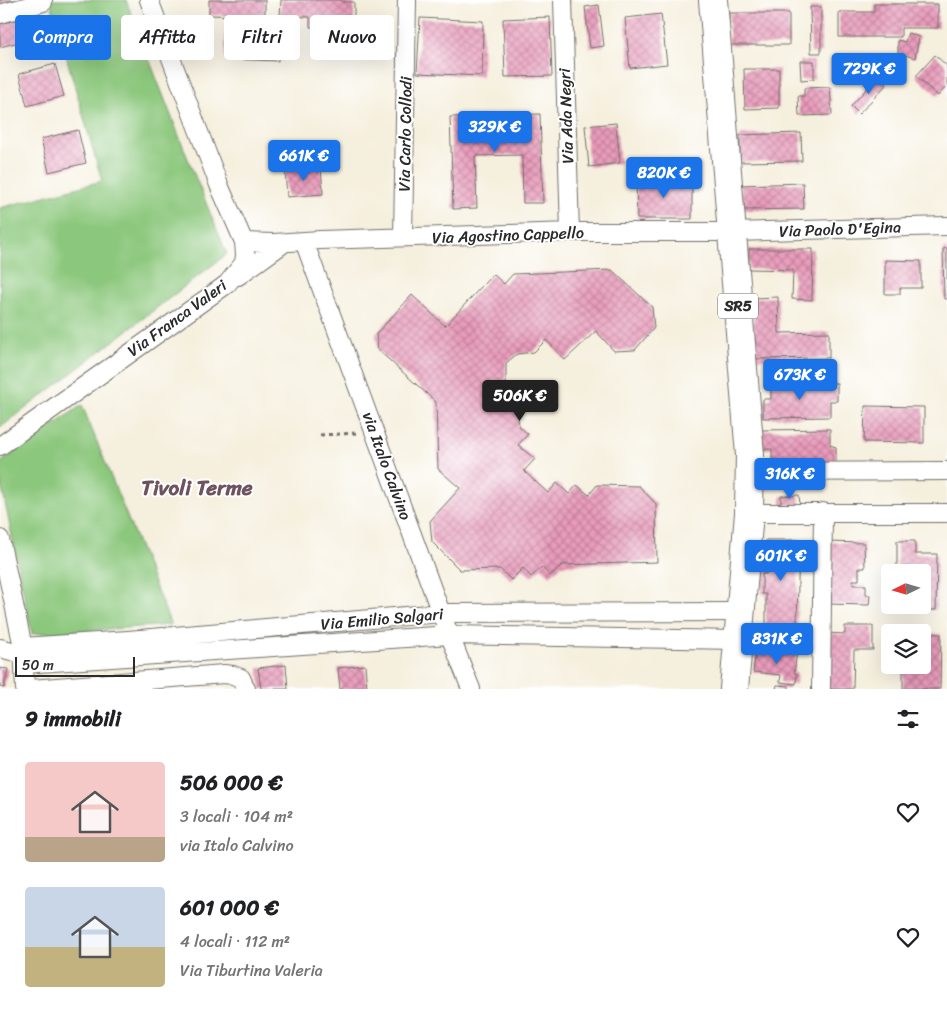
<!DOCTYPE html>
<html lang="it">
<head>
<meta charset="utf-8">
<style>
  body { margin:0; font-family:Sriracha,sans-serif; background:#f6f6f6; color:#202124; height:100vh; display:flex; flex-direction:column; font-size:19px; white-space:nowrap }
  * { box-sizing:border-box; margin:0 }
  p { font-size:16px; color:#757577 }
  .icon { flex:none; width:28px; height:28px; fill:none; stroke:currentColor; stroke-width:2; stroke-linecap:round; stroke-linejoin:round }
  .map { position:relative; height:689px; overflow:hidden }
  .details { display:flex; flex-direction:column; background:#fff; flex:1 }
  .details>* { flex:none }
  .top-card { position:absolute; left:15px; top:15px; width:500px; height:45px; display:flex; gap:10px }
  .needle { width:32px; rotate:265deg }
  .buttons { position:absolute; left:881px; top:564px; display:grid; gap:10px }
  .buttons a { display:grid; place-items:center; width:50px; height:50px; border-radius:5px; background:#fff; box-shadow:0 5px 20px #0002; font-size:25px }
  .scale { position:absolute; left:15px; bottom:12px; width:120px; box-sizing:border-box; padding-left:5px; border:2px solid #2b2b2b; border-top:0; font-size:14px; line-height:18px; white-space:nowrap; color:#2b2b2b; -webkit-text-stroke:4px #fff; paint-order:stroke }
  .price { position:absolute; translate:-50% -42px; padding:0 11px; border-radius:5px; background:#1a73e8; color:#fff; font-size:16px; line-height:32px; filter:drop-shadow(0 1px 2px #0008) }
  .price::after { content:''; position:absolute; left:50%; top:30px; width:15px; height:11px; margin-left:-8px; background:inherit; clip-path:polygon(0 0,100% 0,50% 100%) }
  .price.active { background:#222; color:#fff }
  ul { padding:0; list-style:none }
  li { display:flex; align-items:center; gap:15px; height:125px; padding:0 25px }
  li span { display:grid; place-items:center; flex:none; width:140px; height:100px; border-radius:5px; color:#555 }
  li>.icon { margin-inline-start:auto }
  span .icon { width:60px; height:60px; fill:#fffc; stroke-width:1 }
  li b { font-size:21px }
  h2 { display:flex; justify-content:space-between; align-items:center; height:60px; padding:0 25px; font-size:21px }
  .chip { padding:0 18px; border-radius:5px; background:#fff; box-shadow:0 5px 20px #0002; font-size:18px; line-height:45px }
  .chip.active { background:#1a73e8; color:#fff }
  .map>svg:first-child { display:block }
</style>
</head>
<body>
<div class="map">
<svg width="947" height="689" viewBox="0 0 947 689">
  <defs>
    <pattern id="building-cross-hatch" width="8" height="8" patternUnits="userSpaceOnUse" patternTransform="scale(1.25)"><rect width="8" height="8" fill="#e99bbb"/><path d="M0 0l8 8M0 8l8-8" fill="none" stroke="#bd7f98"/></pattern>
  </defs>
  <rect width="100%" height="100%" fill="#fff"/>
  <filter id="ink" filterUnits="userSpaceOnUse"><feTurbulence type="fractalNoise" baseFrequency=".02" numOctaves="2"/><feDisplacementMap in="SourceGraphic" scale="10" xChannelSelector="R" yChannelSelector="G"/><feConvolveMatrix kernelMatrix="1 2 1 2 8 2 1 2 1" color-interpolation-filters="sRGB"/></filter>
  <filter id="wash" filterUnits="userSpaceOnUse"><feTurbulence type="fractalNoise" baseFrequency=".0096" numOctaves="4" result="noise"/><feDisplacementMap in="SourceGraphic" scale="20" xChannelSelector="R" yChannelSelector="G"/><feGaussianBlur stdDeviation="1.12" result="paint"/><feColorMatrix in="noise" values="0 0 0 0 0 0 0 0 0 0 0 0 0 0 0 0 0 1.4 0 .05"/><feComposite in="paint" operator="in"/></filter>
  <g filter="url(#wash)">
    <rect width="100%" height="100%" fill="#f5efdd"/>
    <!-- grass -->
    <path fill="#8bc77c" stroke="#5b7954" d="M50,0H126L188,159L227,254L0,428V208L102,181Z
      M82,405L171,625L32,634L0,478V463Z"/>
    <g id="blocks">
      <!-- building -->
      <path fill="url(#building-cross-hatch)" d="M0,0H22L0,7Z
        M209,0H265V15L279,16L278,61L225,59V29H241V16L209,15Z
        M281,0H342V2H354V29L310,27V17L280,16Z
        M874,4H938V28H901V37H839V12H874Z
        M599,5L604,46L590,48L585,7Z
        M810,7H821V53H811Z
        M729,13H789V45H729Z
        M40,14L46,35L0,47V24Z
        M661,14L667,64L630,68L625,18Z
        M550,17L552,76L505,77L503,19Z
        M420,18L483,21L482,76L417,73Z
        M908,33L919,37L915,58L898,53V40L905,42Z
        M935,55L947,66V86L938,96L916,76Z
        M800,61H814V79L801,80Z
        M55,64L64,96L27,106L19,74Z
        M744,69H779V108L745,109Z
        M878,76L887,84L859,114L851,106Z
        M830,87L832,115L799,116L798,96H804V88Z
        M540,114L543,203H523L522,155L475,156L477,208L453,209L450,117Z
        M616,123L620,163L589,167L585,126Z
        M78,130L86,163L49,172L41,139Z
        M801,133L802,161L740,162V135Z
        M321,167L323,194L287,197L285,169Z
        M692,179V219H637L636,180Z
        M803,183L804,209L742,210L741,185Z
        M947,248V299H944L943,249Z
        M749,249H813L812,300L792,299L793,270L749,269Z
        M885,260L921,261V288H900V294H885Z
        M612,270L652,307L654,328L635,350L614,351L596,331L565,360L546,340L534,352L517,354L506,363V399L517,409L519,426L528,434L518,445L535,459L524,471L548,493L557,483L569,494L577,485L589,495L597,485L639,486L656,504L657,562L562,565L550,576L542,567L531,577L523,568L511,580L500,569L460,570L432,542L430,521L460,488L438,469L436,402L378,350L376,334L412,295L445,326L493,274L504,284L513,274Z
        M778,297L779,333L829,332V358L754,359L753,298Z
        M837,383V401H830V417L763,418V399H771V385Z
        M865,406L924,407V443L864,442Z
        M830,429V445L836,447V463L772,464V449H762V430Z
        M799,495L800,505H781V496Z
        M766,540H799L797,625H766V594H762V574H766Z
        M897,541H915V554H937L936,610H909V605H922V572H910V567H897Z
        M826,542L864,543L865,568H859V580H853V585H866V595H870L869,605L827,604Z
        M845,626H873V650H854L853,689H825L826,633L845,634Z
        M922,633L941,634L940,689H903V665H922Z
        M783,650L797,652L794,673L797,674L796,684L780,682L781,675L753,672L756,651L782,654Z
        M286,665L288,689H261L258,668Z
        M365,665L367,689H340L338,668Z
        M0,668L8,669L4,688L0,687Z
        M777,685L789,686V689H776Z"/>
    </g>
  </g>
  <g filter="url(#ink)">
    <use href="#blocks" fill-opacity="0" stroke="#727069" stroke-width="1"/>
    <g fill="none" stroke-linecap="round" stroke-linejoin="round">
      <!-- street casing -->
      <g stroke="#727069" stroke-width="20">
        <path id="street" d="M563,0L570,232
          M0,14L43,2V0
          M403,237L407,0
          M304,241L441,613L471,689
          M244,242L274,243L320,240L570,232H732L947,226
          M238,276L284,243
          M0,446L227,284L244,263L245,255L244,242L219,185L149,0
          M750,472L947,471
          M749,513H947
          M0,539L23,647L25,689
          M23,647L128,640L441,613L741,612
          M0,648L23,654
          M24,664L450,635L739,640
          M31,689L224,674L233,675L241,678L246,689
          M821,689L823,512"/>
      </g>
      <!-- primary casing -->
      <g stroke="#727069" stroke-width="30">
        <path id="primary" d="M713,0L750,455L749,513L734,689"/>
      </g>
      <!-- path -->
      <path stroke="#727069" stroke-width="3" stroke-dasharray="4 4" stroke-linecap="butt" d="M320,435L359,433"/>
      <!-- street -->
      <use href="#street" stroke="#fff" stroke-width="18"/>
      <!-- primary -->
      <use href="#primary" stroke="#fff" stroke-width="28"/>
    </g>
  </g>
  <g text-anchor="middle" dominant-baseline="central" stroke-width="4" stroke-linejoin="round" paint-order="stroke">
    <!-- shield labels -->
    <rect fill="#fff" stroke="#6b6b6b" stroke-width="1" x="718" y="293.5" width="40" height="25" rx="4"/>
    <g font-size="15" font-weight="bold" fill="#2b2b2b">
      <text x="738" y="306">SR5</text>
    </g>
    <!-- street labels -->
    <g font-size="16" fill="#2b2b2b" stroke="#fff">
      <text transform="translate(566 116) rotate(-92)">Via Ada Negri</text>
      <text transform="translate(405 134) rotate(-89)">Via Carlo Collodi</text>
      <text transform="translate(840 229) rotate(-2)">Via Paolo D'Egina</text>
      <text transform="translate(508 235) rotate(-2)">Via Agostino Cappello</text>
      <text transform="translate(177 318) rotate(-36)">Via Franca Valeri</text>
      <text transform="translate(387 466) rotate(70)">via Italo Calvino</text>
      <text transform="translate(382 619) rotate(-5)">Via Emilio Salgari</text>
    </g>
    <!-- district labels -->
    <g font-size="21" font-weight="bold" fill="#6e525d" stroke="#fff">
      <text x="197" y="488">Tivoli Terme</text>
    </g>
  </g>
</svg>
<div class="buttons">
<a><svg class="needle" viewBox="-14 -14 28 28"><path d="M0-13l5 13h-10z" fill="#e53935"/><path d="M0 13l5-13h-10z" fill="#757577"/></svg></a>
<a><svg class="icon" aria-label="layers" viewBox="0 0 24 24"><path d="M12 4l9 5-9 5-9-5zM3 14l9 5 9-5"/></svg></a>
</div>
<div class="scale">50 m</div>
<b class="price" style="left:869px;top:95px">729K €</b>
<b class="price" style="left:495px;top:153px">329K €</b>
<b class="price" style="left:304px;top:182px">661K €</b>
<b class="price" style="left:664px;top:199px">820K €</b>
<b class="price" style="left:800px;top:401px">673K €</b>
<b class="price active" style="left:520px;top:422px">506K €</b>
<b class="price" style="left:790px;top:500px">316K €</b>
<b class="price" style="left:781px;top:582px">601K €</b>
<b class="price" style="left:777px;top:665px">831K €</b>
<div class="top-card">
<a class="chip active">Compra</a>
<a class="chip">Affitta</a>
<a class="chip">Filtri</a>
<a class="chip">Nuovo</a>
</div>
</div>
<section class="details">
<h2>9 immobili<svg class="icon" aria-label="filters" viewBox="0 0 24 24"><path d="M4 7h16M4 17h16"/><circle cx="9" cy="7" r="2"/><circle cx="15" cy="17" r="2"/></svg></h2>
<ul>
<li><span style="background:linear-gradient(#f6c9c9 75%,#b9a48a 0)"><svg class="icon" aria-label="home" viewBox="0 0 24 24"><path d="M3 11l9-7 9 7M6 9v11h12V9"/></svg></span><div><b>506 000 €</b><p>3 locali · 104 m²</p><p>via Italo Calvino</p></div><svg class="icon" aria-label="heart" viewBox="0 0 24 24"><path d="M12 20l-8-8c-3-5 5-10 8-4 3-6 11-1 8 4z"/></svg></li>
<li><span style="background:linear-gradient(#c9d6e8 60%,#c2b280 0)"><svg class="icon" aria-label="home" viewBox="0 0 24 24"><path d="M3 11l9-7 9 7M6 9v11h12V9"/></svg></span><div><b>601 000 €</b><p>4 locali · 112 m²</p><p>Via Tiburtina Valeria</p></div><svg class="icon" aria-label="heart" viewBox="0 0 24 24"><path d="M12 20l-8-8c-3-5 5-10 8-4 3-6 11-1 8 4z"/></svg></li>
</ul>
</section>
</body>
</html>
